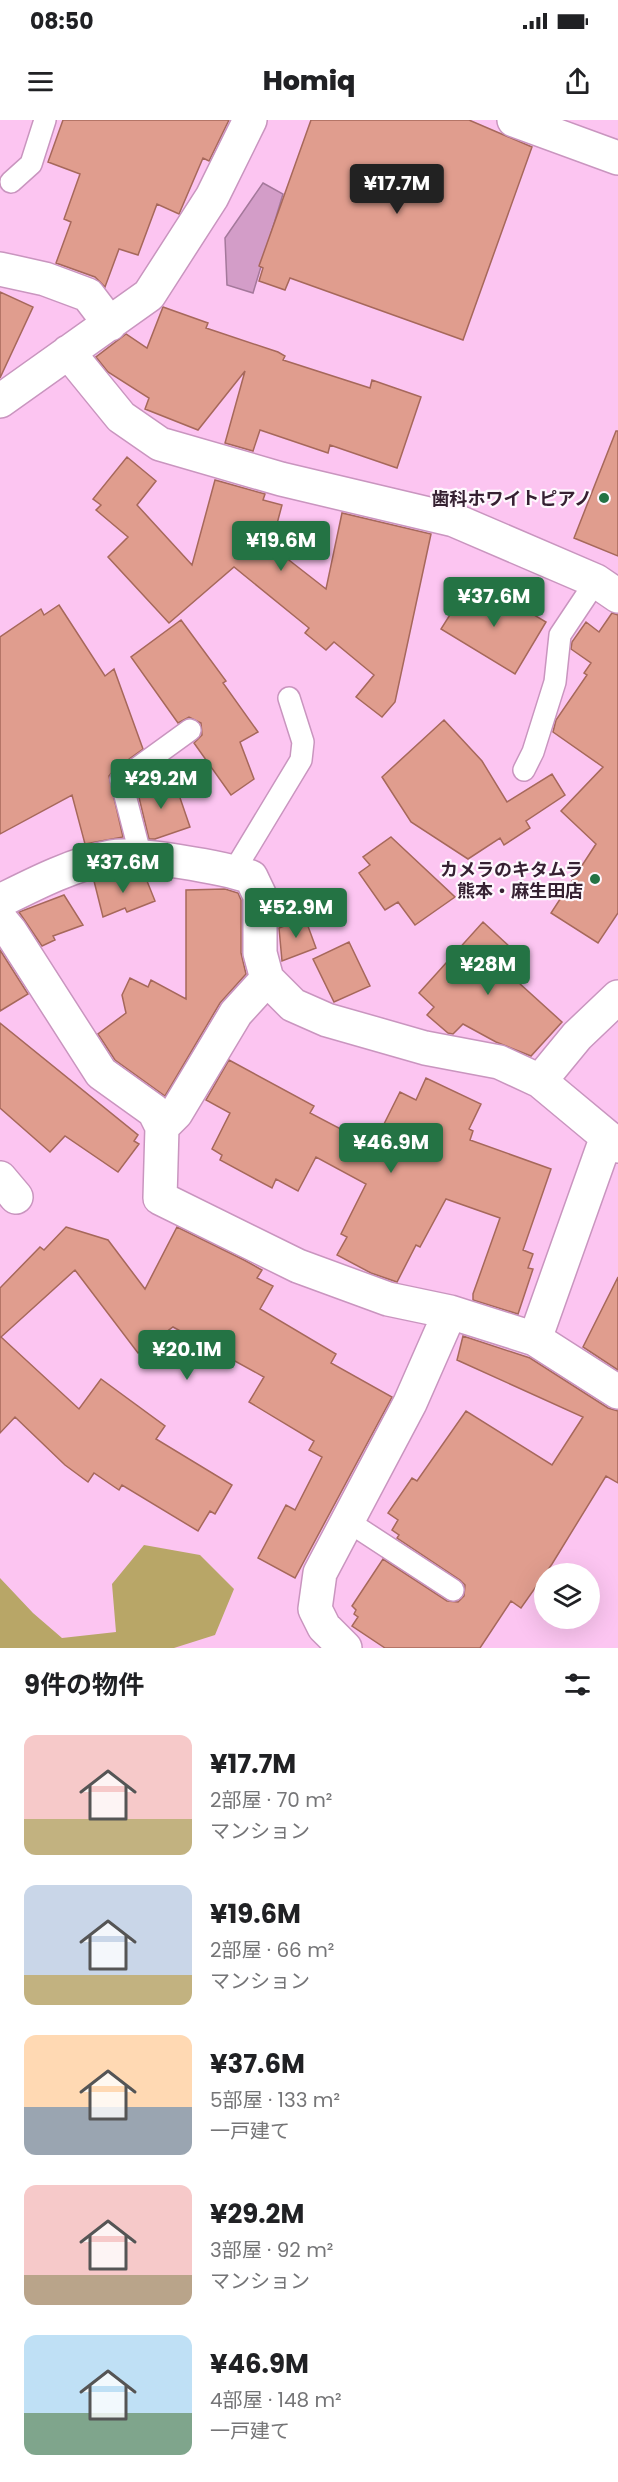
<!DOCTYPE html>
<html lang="ja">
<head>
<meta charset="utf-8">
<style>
  body { margin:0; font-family:Poppins,"Noto Sans JP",sans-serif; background:#f2f2f2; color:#202124; height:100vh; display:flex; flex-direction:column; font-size:22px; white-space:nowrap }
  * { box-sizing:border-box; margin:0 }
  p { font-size:20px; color:#757577 }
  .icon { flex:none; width:33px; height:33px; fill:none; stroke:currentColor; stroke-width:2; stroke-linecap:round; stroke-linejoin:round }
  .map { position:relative; height:1528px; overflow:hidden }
  .panel { display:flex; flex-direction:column; background:#fff; flex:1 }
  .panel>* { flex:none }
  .buttons { position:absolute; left:534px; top:1443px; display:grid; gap:12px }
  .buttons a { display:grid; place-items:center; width:66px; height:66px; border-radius:50%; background:#fff; box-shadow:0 6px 24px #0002; font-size:30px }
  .price { position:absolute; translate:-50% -51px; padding:0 14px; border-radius:6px; background:#247344; color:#fff; font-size:20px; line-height:39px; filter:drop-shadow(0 2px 3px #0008) }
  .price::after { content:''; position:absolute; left:50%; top:36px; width:18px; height:14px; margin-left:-9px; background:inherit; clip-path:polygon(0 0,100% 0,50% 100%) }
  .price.selected { background:#222; color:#fff }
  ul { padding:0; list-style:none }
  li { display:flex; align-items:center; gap:18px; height:150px; padding:0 24px }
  li span { display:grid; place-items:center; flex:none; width:168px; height:120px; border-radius:12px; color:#555 }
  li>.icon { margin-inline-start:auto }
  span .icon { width:72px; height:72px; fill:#fffc; stroke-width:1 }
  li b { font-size:26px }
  h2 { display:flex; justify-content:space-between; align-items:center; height:72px; padding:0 24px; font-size:26px }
  .status { display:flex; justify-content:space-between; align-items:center; height:42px; padding:0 30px; background:#fff; direction:ltr }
  .status svg { height:16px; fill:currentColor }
  header { display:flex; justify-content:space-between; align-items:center; height:78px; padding:0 24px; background:#fff; font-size:27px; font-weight:800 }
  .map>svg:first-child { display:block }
</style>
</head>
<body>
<div class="status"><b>08:50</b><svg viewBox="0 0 49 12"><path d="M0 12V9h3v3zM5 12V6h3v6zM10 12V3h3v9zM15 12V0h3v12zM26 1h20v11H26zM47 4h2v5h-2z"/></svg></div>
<header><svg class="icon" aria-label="menu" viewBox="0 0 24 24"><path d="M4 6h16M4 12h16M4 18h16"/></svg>Homiq<svg class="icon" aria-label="share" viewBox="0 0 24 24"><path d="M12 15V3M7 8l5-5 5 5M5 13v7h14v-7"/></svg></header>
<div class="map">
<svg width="618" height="1528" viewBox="0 0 618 1528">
  <rect width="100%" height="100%" fill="#fcc5f1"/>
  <!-- forest -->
  <path fill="#b8a667" d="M144,1425L200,1435L234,1469L215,1515L174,1528H0V1458L33,1493L62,1518L116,1512L112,1464Z"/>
  <!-- water -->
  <path fill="#d39dc8" stroke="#a4789b" stroke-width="1.5" d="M263,63L283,74L253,173L227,165L225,118Z"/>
  <!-- building -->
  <path fill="#e09d8e" stroke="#a6685b" stroke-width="1.5" d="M63,0H229L209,41L203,38L179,94L157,84L138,135L119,129L105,167L95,157L56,143L71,102L64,99L80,54L48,42Z
    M311,0H469L532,27L463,220L290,158L285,170L259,161L263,148L259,146Z
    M0,172L33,187L0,258Z
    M163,187L208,203L206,208L278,232L285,236L283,240L370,268L372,260L421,277L397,348L330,325L328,333L260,310L253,331L225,323L245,251L198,310L145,289L149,278L108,252L96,237L126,214L147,228Z
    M616,311H618V436L574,418Z
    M127,337L156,361L137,385L192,445L215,360L265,374L263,380L282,385L271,426L326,469L342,393L431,414L395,582L382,597L356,577L374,555L334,522L326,530L305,513L309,508L234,447L169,503L108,437L128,417L96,390L101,385L93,379Z
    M468,466L494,483L499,474L546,502L515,554L441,509Z
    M59,485L105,556L114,549L143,629L114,650L109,656L123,717L85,724L72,675L0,714V517L41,489L44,495Z
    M612,493L618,495V793L598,823L551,793L596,724L561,691L603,647L553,612L556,600L587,555L584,553L591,543L571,529L572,522L586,502L599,512Z
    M181,500L226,561L223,563L258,612L240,622L254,659L231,675L194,623L202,615L201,603L189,597L178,603L131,537Z
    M444,600L482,641L507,682L552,654L565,675L526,701L530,708L504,725L500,718L468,739L411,702L382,657Z
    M152,654L160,678L178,672L190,707L155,719H149L136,665Z
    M391,717L455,777L415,805L398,782L385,790L359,753L370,745L363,737Z
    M114,756H145L155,781L127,792L125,788L103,797L94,761Z
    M225,769L238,773L241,780V833L246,854L220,883L165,976L115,940L98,914L126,893L122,875L130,858L148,867L151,860L186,879V770Z
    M64,775L83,805L53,816L55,820L42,826L19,792Z
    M305,798L316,828L282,841L279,808Z
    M483,802L522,838L508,853L562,902L531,936L496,922L463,904L453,914L448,913L427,895L434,887L419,873Z
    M349,822L370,866L334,882L313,839Z
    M0,830L28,874L0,891Z
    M0,903L138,1015L134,1021L139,1024L118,1052L65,1016L50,1032L0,988Z
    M229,940L314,986L310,993L373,1026L400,972L416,980L426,958L481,984L469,1009L473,1011L470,1020L551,1049L523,1130L533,1134L528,1148L533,1149L518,1194L473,1180V1174L500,1098L446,1079L420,1127L416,1125L397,1162L371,1153L337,1135L347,1117L341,1114L366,1064L316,1037L298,1071L276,1059L272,1068L220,1040L222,1035L212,1029L230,993L206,980Z
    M66,1107L108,1120L145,1169L177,1107L244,1140L262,1150L257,1158L273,1166L260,1189L336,1234L331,1243L392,1277L295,1458L258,1438L286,1385L295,1390L322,1337L309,1330L314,1321L249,1282L264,1257L173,1207L138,1233L75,1150L1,1217L79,1289L101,1259L165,1306L156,1319L232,1365L215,1394L210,1391L198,1411L122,1365L119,1370L94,1353L88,1362L65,1345L15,1297L0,1313V1168L40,1127L44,1130Z
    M618,1157V1250L583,1227Z
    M463,1216L530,1238L608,1288L618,1291V1363L606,1356L552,1444L521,1488L511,1481L480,1528H385L352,1506L358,1497L354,1494L356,1490L352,1486L383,1439L447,1481L458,1482L464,1476L465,1465L460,1460L397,1418L399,1415L392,1410L398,1400L388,1393L412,1358L417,1361L466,1291L552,1345L583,1297L457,1240Z"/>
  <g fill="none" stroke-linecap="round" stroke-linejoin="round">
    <!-- lane casing -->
    <g stroke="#c995bf" stroke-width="24">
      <path id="lane" d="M11,62L31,44L45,0
        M524,650L533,632L555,562L560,515L596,461
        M141,737L121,660L190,610
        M234,751L301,640L303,622L289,578
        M349,1402L453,1470"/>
    </g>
    <!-- street casing -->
    <g stroke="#c995bf" stroke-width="36">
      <path id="street" d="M514,0L618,38
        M0,149L45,159L88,175L110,204
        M68,232L121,297L160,324L281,359L454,400L596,461L618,476
        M0,281L149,175L212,77L250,0
        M0,781C34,764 73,744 111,737C137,732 225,748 251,757L260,776V833L267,859L293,885L327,900L425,928L499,942L540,961L618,1026
        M0,799L10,811L101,953L154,991L162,1007L160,1078L298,1146L388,1179L450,1192L535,1219L618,1272
        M540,961L577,916L618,877
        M162,1007L176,993L236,893L267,859
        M0,1058L16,1077
        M535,1219L606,1019
        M345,1528L324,1507L315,1489L320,1453L410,1283L450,1192"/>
    </g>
    <!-- lane -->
    <use href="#lane" stroke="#fff" stroke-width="21"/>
    <!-- street -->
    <use href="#street" stroke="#fff" stroke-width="33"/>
  </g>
  <!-- markers -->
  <g fill="#247344" stroke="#fef8fd" stroke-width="2">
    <circle cx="604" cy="378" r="6"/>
    <circle cx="595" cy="759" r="6"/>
  </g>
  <g text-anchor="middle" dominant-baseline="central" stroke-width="4.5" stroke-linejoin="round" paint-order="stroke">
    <!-- poi labels -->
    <g font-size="18" font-weight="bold" fill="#362132" stroke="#fef8fd" text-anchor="end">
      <text x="592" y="378">歯科ホワイトピアノ</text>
      <text x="583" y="749">カメラのキタムラ<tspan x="583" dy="21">熊本・麻生田店</tspan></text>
    </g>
  </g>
</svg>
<div class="buttons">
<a><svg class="icon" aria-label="layers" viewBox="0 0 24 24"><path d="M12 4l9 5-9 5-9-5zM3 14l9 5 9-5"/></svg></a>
</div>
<b class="price selected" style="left:397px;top:95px">¥17.7M</b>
<b class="price" style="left:281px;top:452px">¥19.6M</b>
<b class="price" style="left:494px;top:508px">¥37.6M</b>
<b class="price" style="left:161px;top:690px">¥29.2M</b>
<b class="price" style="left:123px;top:774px">¥37.6M</b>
<b class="price" style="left:296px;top:819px">¥52.9M</b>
<b class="price" style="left:488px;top:876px">¥28M</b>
<b class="price" style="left:391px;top:1054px">¥46.9M</b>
<b class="price" style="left:187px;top:1261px">¥20.1M</b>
</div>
<section class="panel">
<h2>9件の物件<svg class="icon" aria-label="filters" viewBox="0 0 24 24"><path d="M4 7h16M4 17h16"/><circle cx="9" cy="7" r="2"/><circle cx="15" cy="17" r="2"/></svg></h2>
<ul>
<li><span style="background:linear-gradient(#f6c9c9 70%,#c2b280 0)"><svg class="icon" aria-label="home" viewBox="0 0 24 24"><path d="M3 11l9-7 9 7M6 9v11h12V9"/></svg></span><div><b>¥17.7M</b><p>2部屋 · 70 m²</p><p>マンション</p></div></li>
<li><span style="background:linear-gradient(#c9d6e8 75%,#c2b280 0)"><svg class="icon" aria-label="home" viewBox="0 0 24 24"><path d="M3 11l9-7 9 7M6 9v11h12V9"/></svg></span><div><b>¥19.6M</b><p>2部屋 · 66 m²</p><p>マンション</p></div></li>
<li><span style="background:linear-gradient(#ffd9b3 60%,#9aa5b1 0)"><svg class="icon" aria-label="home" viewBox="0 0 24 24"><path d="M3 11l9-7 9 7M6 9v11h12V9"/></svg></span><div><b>¥37.6M</b><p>5部屋 · 133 m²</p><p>一戸建て</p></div></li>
<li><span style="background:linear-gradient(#f6c9c9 75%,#b9a48a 0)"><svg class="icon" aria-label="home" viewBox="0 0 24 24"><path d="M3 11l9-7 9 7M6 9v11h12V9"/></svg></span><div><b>¥29.2M</b><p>3部屋 · 92 m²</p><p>マンション</p></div></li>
<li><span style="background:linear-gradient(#bfe0f5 65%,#7fa58c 0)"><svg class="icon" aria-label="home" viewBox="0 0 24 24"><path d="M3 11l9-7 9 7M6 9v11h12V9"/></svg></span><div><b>¥46.9M</b><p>4部屋 · 148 m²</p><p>一戸建て</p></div></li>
</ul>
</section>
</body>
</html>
